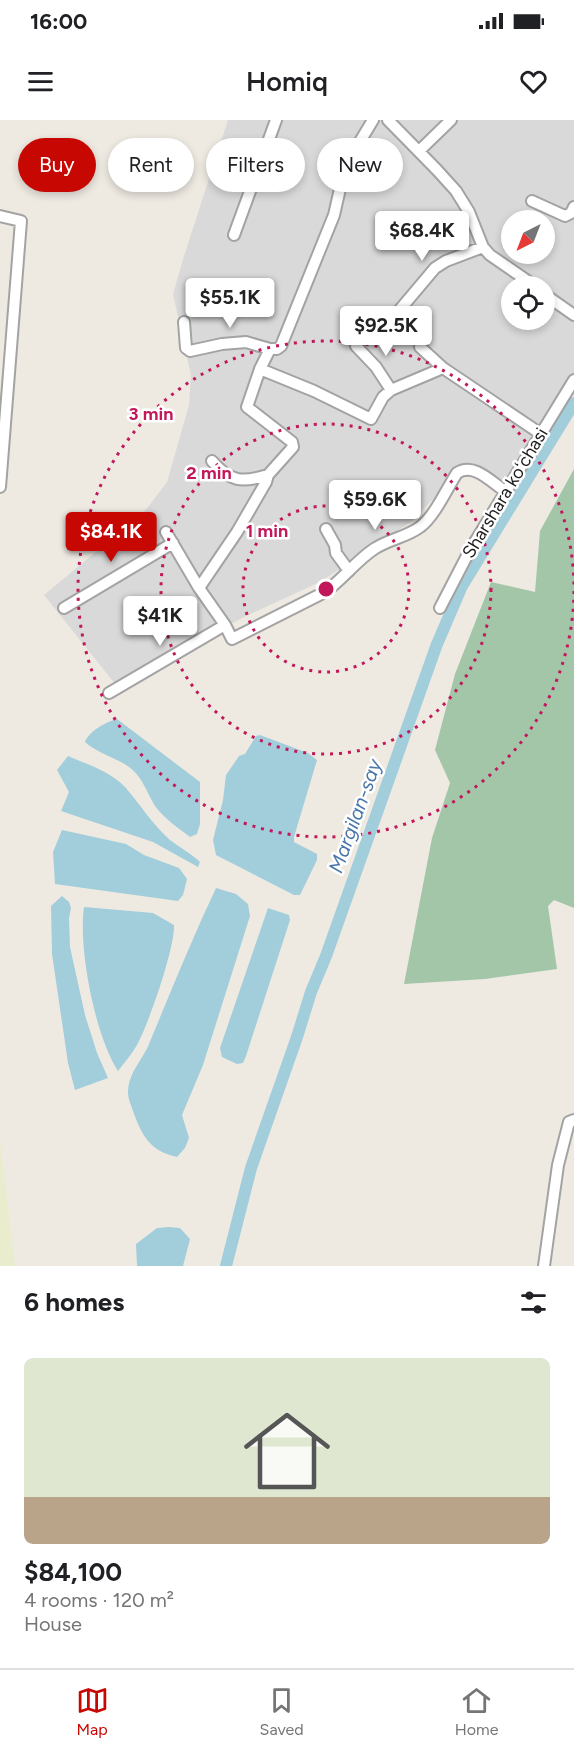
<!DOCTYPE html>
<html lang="en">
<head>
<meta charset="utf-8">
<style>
  body { margin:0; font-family:Figtree,sans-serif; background:#f2f2f2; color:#202124; height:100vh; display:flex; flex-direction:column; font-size:22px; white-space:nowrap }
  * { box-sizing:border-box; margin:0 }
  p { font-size:20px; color:#757577 }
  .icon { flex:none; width:33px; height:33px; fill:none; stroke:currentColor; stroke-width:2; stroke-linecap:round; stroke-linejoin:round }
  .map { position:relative; height:1146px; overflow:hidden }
  .panel { display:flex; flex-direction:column; background:#fff; flex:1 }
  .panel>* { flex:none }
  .guide { position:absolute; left:18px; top:18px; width:538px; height:54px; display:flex; gap:12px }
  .needle { width:39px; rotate:222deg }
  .tools { position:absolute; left:501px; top:90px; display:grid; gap:12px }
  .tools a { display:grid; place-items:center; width:54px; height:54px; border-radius:50%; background:#fff; box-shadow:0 3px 9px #0003; font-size:30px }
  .price { position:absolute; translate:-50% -51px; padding:0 14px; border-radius:6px; background:#fff; color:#222; font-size:20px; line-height:39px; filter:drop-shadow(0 2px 3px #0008) }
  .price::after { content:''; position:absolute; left:50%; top:36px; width:18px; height:14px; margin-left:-9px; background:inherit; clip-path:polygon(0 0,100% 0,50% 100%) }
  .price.active { background:#c70702; color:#fff }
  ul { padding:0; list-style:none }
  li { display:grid; align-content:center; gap:12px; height:318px; padding:0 24px }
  li span { display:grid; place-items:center; height:186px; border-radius:9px; color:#555 }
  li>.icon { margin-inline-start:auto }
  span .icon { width:108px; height:108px; fill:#fffc; stroke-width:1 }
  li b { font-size:26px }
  h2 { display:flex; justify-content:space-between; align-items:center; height:72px; padding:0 24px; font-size:26px }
  .chip { padding:0 21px; border-radius:27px; background:#fff; box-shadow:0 3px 9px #0003; font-size:21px; line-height:54px }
  .chip.active { background:#c70702; color:#fff }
  .status { display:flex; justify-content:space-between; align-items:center; height:42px; padding:0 30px; background:#fff; direction:ltr }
  .status svg { height:16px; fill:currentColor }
  header { display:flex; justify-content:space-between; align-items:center; height:78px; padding:0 24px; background:#fff; font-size:27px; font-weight:600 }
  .tabs { display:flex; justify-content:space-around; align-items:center; height:84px; border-top:2px solid #e0e0e0; background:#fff; font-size:16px; color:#757577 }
  .tabs a { display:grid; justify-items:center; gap:3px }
  .tabs .active { color:#c70702 }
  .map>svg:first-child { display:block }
</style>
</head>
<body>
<div class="status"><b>16:00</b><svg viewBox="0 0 49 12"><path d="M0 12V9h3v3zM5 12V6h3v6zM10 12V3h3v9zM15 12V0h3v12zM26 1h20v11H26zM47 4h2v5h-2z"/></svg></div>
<header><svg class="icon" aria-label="menu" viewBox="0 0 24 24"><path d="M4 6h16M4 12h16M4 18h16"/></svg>Homiq<svg class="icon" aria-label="heart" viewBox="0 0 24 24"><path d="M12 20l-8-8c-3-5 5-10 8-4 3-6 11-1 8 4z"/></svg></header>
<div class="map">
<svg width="574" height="1146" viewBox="0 0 574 1146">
  <rect width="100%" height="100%" fill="#eeeae2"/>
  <!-- residential -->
  <path fill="#dad9d9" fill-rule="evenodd" d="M228,0H574V259L554,284L503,364L467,344L412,401L320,462L246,496L116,565L44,475L145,391L167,362L189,285L191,255L173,174L184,136ZM512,100H544V134H512ZM512,166H544V200H512Z"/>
  <!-- farmland -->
  <path fill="#e9edcd" d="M0,1020L15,1146H0Z"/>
  <!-- cemetery -->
  <path fill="#a3c6a9" d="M574,349V788L554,780L548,786L557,849L485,859L404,864L432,718L450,663L435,630L455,554L491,462L535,472L540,411Z"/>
  <!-- water -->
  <path fill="#a2cddb" d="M117,599L200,662V704L197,714L190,717C178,708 164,698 155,686C147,673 142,656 129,647C115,637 98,634 85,622C89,611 106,602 117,599Z
    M260,615L308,633L317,640L294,717V722L317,734V740L300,775H294L216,735L213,720L223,680L226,655L239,636L245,634L256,616Z
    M68,636C86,644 110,651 125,667C140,684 152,704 170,720C180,728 191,733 200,742L198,747L153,722L61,691L69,672L57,650Z
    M62,710L126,724L144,735L179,748L187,759L183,775L178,781L55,764L53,732Z
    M216,768L236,774L248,784L250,796L203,945L182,995L189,1018L185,1028L177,1037C150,1031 142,1016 133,991C131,985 128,979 128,973C128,953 142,941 149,924C171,871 192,819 216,768Z
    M62,776L69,782L71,788L69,798L70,827L85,895L97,933L108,958L75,970L68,943L52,834L51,786Z
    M84,787L153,793L174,805C175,828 149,903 137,925C132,934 124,943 118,951C95,916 78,828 84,787Z
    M268,788L289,795L290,800L246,936L243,943L237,944L222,937L220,928Z
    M169,1107L180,1108L190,1119L183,1146H137L136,1124L157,1108Z"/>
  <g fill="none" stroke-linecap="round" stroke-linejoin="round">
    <!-- river -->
    <path stroke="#a2cddb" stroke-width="12" d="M226,1146L251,1048L297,917L311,872L326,836L437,524L462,466L574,283"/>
    <!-- minor casing -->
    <g stroke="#a3a3a3" stroke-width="14">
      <path id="minor" d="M388,0L437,50L456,71L469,92L483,127L490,135L535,166
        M419,31L451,0
        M532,81L565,96L571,93L574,87
        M0,96L21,101L0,367
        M234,115L276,0
        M544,174L574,195
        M392,199L435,148L446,141L483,127
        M184,202L186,228L190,231L222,224L246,222L270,229
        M356,226L376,247L391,270
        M420,227L443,248L541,314
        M260,249L314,271L371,299L383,277L391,270L443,248
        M212,341C230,362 242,363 268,355
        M326,409L335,425L336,433L349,451
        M166,412L199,468L225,505L232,519L325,472C343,459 356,441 374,429C389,419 407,417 420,407C435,396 447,368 457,353C474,342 491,362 505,371
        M199,468L237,412L266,362L268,355L293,327L292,322L247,287L260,249L270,229H277L281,226L334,95L342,60L350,38L373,0
        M64,488L173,423
        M440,488L470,430L574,260
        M109,573L225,505
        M544,1146L558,1045L569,1002L574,1000"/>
    </g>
    <!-- minor -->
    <use href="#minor" stroke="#fff" stroke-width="10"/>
  </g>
  <!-- distance rings -->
  <g fill="none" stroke="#c2185b" stroke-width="3" stroke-dasharray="3 6">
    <circle cx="326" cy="469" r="83"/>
    <circle cx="326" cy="469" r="165"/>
    <path d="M574 471A248 248 0 1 1 574 467"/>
  </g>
  <g text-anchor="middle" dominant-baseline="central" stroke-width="5" stroke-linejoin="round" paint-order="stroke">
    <!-- street labels -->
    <g font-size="18" fill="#1c1c1c" stroke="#fff">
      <text transform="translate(505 373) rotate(-59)">Sharshara koʻchasi</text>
    </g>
    <!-- water labels -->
    <g font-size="20" font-style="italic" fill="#4a77aa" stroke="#fff">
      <text transform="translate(355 696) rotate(-70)">Margilan-say</text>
    </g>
  </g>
  <circle cx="326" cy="469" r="9" fill="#c2185b" stroke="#fff" stroke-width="3"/>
  <g font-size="18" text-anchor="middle" font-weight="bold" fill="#c2185b" stroke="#fff" stroke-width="5" stroke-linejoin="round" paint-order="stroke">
    <text x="151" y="300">3 min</text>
    <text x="209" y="359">2 min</text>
    <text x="267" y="417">1 min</text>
  </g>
</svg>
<div class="tools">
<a><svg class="needle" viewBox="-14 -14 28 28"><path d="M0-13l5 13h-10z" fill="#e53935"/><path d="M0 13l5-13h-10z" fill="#757577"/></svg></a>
<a><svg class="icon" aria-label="locate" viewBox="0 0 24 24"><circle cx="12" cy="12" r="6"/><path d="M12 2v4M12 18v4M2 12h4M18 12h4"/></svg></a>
</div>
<b class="price" style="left:422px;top:142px">$68.4K</b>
<b class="price" style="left:230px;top:209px">$55.1K</b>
<b class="price" style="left:386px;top:237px">$92.5K</b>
<b class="price" style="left:375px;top:411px">$59.6K</b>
<b class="price active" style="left:111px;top:443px">$84.1K</b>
<b class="price" style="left:160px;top:527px">$41K</b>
<div class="guide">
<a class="chip active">Buy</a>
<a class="chip">Rent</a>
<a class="chip">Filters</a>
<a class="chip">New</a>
</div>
</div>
<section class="panel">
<h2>6 homes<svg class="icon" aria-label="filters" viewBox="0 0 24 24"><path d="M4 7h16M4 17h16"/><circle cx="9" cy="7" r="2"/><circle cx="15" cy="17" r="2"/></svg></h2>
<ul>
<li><span style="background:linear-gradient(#dfe7d0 75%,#b9a48a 0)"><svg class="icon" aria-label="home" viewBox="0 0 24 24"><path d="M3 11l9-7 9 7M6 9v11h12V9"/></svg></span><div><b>$84,100</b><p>4 rooms · 120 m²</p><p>House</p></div></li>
</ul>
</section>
<nav class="tabs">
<a class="active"><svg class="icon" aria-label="map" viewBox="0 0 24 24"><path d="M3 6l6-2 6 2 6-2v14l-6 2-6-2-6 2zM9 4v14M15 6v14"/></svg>Map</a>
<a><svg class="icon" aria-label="saved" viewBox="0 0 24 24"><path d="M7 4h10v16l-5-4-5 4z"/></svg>Saved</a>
<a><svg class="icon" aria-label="home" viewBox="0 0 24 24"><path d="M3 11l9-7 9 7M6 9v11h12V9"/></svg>Home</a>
</nav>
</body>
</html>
